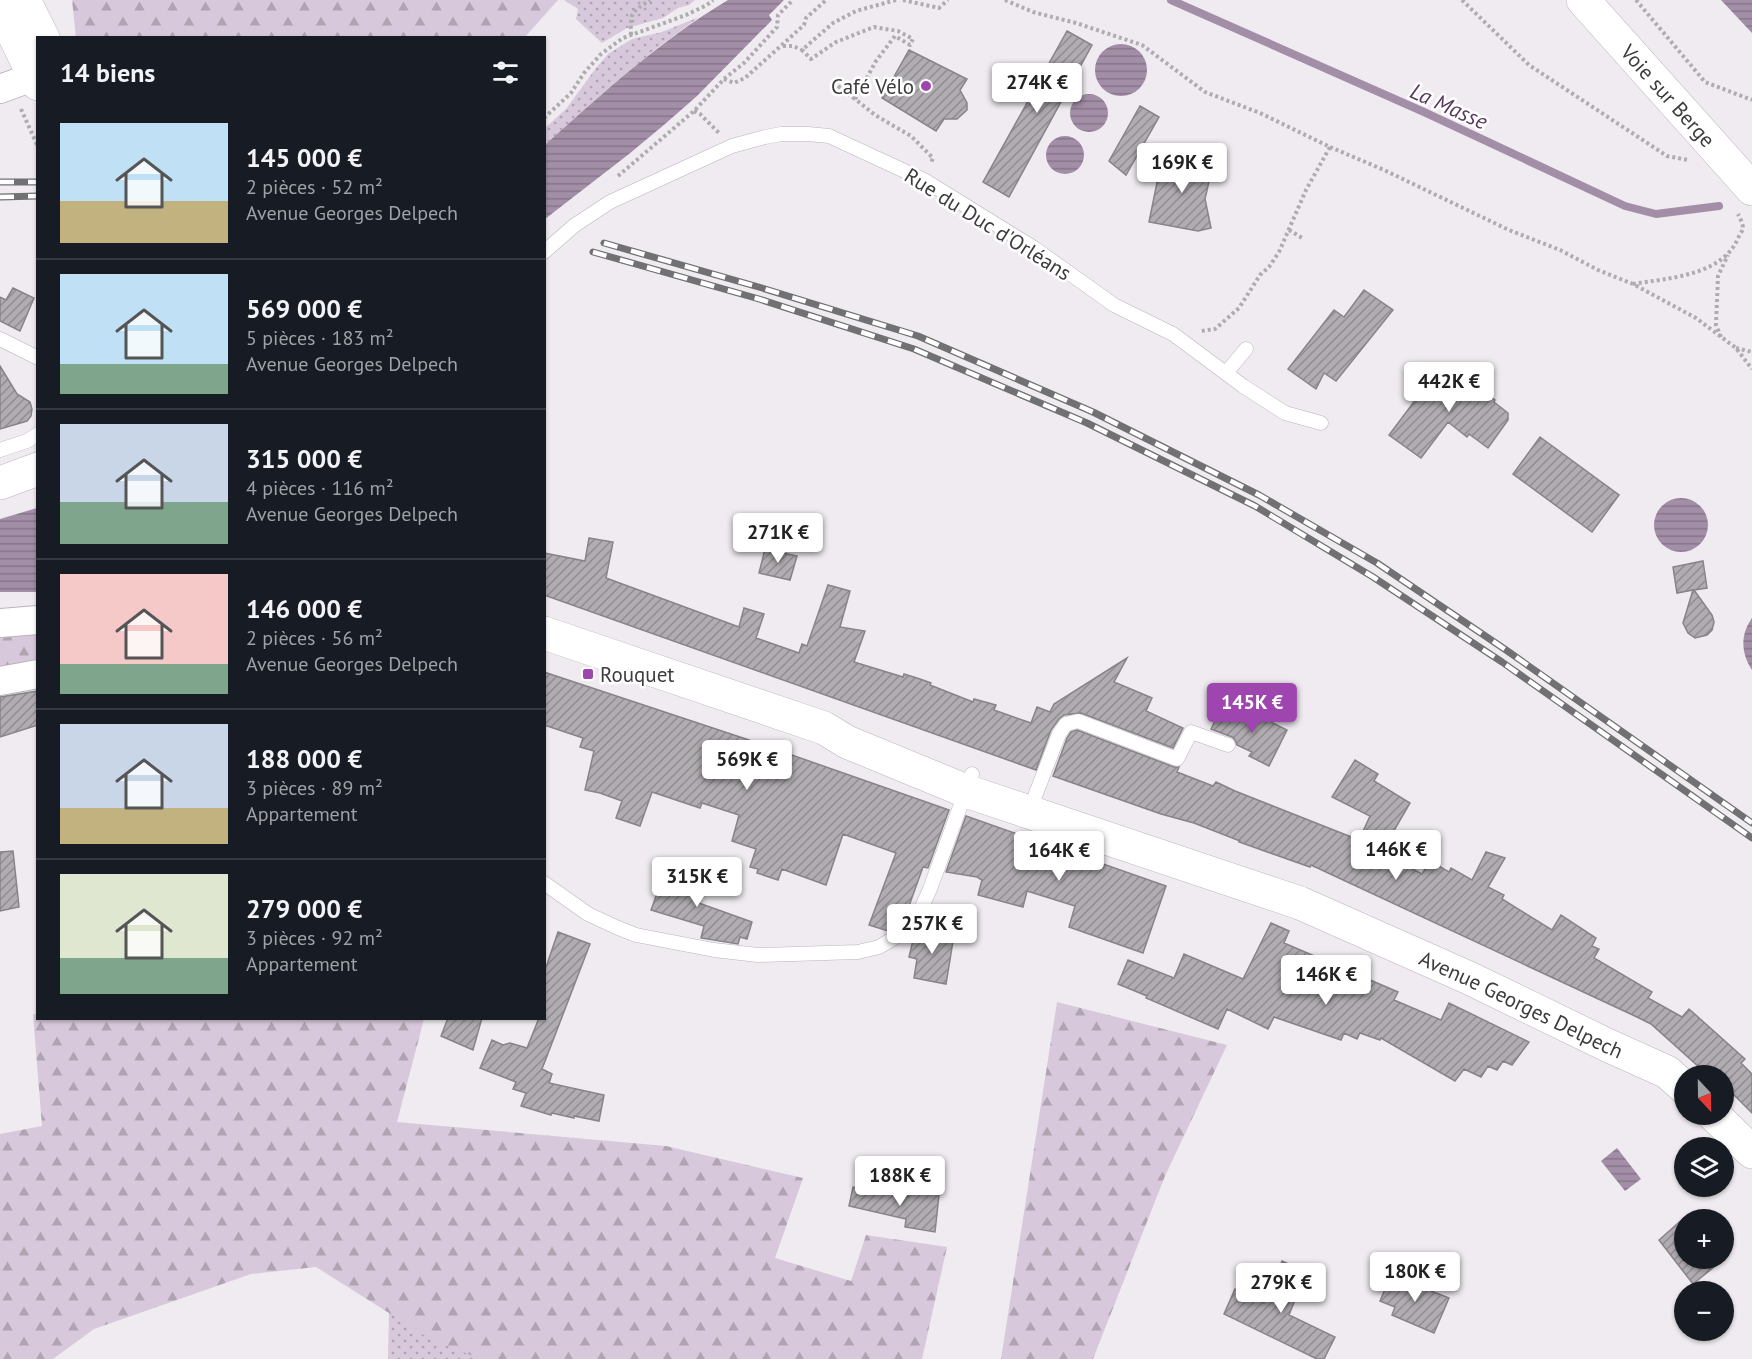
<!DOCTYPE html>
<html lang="fr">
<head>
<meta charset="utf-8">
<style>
  body { margin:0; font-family:"PT Sans",sans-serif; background:#20242c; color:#f1f3f6; height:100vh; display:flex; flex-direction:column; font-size:22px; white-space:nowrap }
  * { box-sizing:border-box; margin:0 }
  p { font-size:20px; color:#9ea1a6 }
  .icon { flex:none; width:33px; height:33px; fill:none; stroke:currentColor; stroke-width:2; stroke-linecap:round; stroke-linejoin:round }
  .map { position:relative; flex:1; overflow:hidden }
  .side { position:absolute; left:36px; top:36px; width:510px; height:984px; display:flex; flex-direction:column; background:#171b24; border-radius:0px; box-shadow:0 2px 4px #0004 }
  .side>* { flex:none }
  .needle { width:39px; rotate:158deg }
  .buttons { position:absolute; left:1674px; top:1065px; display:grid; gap:12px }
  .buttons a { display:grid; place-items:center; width:60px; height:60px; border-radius:50%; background:#171b24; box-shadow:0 2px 4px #0004; font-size:30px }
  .price { position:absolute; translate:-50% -51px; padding:0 14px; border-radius:6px; background:#fff; color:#222; font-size:20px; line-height:39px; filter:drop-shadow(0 2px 3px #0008) }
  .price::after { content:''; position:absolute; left:50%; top:36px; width:18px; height:14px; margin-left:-9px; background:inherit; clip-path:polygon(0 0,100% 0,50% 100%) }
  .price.selected { background:#9f45b0; color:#fff }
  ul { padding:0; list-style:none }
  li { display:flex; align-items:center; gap:18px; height:150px; padding:0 24px }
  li+li { border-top:2px solid #363941 }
  li span { display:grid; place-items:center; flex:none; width:168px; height:120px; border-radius:0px; color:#555 }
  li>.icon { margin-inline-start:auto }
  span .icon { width:72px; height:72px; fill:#fffc; stroke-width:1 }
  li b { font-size:26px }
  h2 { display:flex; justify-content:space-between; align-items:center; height:72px; padding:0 24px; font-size:26px }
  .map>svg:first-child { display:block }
</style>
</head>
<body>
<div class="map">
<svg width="1752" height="1359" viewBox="0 0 1752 1359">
  <defs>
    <pattern id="grass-dots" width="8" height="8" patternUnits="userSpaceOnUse" patternTransform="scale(1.5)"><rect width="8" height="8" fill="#d8c8db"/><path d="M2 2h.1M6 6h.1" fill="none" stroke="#b0a4b3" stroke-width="1.8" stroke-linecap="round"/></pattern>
    <pattern id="forest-firs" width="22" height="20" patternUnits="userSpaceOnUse" patternTransform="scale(1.5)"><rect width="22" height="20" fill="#d8c8db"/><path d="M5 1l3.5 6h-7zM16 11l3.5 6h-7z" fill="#b0a4b3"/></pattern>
    <pattern id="water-rules" width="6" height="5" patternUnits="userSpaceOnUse" patternTransform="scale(1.5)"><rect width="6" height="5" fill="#a38ea7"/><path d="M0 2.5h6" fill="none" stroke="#867589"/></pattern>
    <pattern id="building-hatch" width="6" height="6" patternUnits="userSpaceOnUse" patternTransform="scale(1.5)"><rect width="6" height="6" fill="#b0acb1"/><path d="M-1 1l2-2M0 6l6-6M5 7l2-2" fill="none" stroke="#908d91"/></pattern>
  </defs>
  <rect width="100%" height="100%" fill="#efebf0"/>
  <!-- grass -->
  <path fill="url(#grass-dots)" d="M564,0H695L689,5L678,8L663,18L627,28L602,43L576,19L578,9Z
    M699,17L652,52L545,145V128L566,109L596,68L608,54L632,39L662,32Z
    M389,1313L489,1359H388Z"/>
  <!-- forest -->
  <path fill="url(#forest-firs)" d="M72,0H558L525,37L76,38Z
    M37,633V664L0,671V638Z
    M1057,1002L1227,1045L1165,1176L1093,1359H1001Z
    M33,1014H37L38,1018L424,1019L397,1122L666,1146L803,1178L775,1258L851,1281L866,1235L947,1247L922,1359H480L427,1337L316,1267L251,1274L94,1329L53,1359H0V1134L42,1126Z"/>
  <!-- water -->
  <path fill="url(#water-rules)" d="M728,0H784L769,15L772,20L697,96L665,124L629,154L545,219V145C603,93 661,40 728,0Z
    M1721,0H1752V33Z
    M1095 70a26 26 0 1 1 52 0a26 26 0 1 1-52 0Z
    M1070 113a19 19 0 1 1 38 0a19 19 0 1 1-38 0Z
    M1046 155a19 19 0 1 1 38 0a19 19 0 1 1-38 0Z
    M1654 525a27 27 0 1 1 54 0a27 27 0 1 1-54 0Z
    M37,508V592H0V519Z
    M1752,618V670C1741,653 1740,635 1752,618Z
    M1617,1148L1641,1179L1625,1191L1601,1161Z"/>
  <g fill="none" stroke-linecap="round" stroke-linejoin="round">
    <!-- stream -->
    <path stroke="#a38ea7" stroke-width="8" d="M1171,0L1424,112L1625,206L1656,214L1719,206"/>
  </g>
  <!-- building -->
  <path fill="url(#building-hatch)" stroke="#878388" stroke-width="1.5" d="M1067,31L1092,45L1009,197L983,182Z
    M909,50L967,79L960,90L967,103V110L957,119H944L936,131L882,98Z
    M1140,106L1159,117L1126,175L1109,161Z
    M1163,153L1213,164L1205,199L1211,228L1198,231L1149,222Z
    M13,288L34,298L20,331L0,321V297L6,300Z
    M1364,290L1393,310L1336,381L1324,373L1316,389L1288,369L1334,310L1344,317Z
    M1443,363L1495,400L1494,402L1508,413V420L1488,448L1469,434L1467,437L1448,422L1421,458L1389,435Z
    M0,366L17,394L30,402L32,409L31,416L27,421L0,429Z
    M1540,437L1619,495L1592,532L1513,474Z
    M589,538L613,542L606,578L739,627L744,608L764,614L756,638L799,653L802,644L807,646L828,585L850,591L840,627L865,631L854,662L903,677L904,674L920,679L931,683L930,685L973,702L974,699L996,705L994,710L1031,723L1037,707L1050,712L1054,704L1127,658L1114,682L1152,698L1146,711L1183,728L1173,748L1081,713L1064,715L1059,719L1051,730L1036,770L544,595V553L585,561Z
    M765,549L797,556L790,580L759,573Z
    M1703,561L1707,588L1694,590L1712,615L1714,622L1712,630L1707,635L1695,638L1688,633L1683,623L1693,590L1677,593L1673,567Z
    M544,672L749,740L949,810L928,868L923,867L905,917L895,927L888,931L869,925L896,853L843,834L826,885L782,869L778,880L757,873L758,869L750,867L756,849L732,841L739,815L702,803L700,808L652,792L640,826L616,818L622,801L600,793L585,790L594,751L580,747L583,738L544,725Z
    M38,691V725L0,737V697Z
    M1230,709L1244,716L1247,710L1287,730L1269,766L1249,756L1252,752L1237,745L1235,740L1232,737L1211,729L1220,711L1227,715Z
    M1077,730L1174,767H1179L1177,772L1213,786L1216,782L1235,791L1359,840L1370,816L1332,797L1355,760L1378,774L1374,781L1410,803L1381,853L1422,874L1430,861L1449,872L1451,868L1472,880L1486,852L1505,858L1488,887L1504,895L1502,899L1552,930L1561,915L1596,938L1592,946L1599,949L1594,958L1652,992L1648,998L1682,1017L1689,1009L1745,1059L1741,1063L1752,1074V1113L1724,1085V1076H1709L1651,1024L1637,1017L1311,865L1310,867L1239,842L1240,841L1194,823L1161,814L1053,776L1067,738L1071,732Z
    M966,816L1166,886L1143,953L1069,927L1075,906L1027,891L1023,907L978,895L982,880L977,877L946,872Z
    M13,851L19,907L0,911V852Z
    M667,866L704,878L696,902L752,922L747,939L740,937L738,944L701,938L704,926L651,910Z
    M1271,923L1289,931L1284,943L1398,992L1394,1000L1441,1020L1449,1003L1529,1042L1512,1065L1503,1061L1497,1070L1488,1066L1481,1077L1464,1069L1455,1081L1381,1038L1380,1040L1360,1033L1357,1039L1344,1033L1341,1040L1274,1017L1268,1029L1227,1009L1218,1029L1146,998L1147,996L1118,984L1128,960L1174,978L1184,954L1243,979Z
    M918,929L954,935L946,984L914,978L917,959L909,957L915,932Z
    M558,932L590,944L542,1069L552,1074L549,1083L604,1095L599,1121L574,1116V1118L552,1113L551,1115L521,1106L526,1093L513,1089L516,1082L480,1068L492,1040L503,1045L510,1043L527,1048L539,1018H544V973Z
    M448,1018H482L473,1050L441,1036Z
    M853,1187L908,1197L909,1190L939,1195L935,1232L905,1227L906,1219L849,1206Z
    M1684,1218V1258H1725L1693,1284L1659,1240Z
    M1282,1261L1306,1272L1289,1315L1335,1337L1324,1359H1317L1224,1314L1235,1289L1264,1303Z
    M1391,1275L1407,1281V1279L1432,1289L1431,1291L1449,1298L1434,1333L1392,1315L1395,1307L1380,1301Z"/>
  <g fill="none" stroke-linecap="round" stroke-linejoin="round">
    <!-- service casing -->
    <g stroke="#bab5ba" stroke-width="15">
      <path id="service" d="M544,252L575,225L610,202L732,146L765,137L781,134H808L829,136L924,180L1034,248L1114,305L1173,334L1243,386L1285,413L1321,423
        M0,339L38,358
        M1226,373L1246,349
        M0,450L27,441L38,434
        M1035,796L1059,734L1066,724L1078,721L1177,759L1191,732L1228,745
        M544,883L588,914L618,928L636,935L714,950L758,955L858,952L879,947L901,934L918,916L930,889L972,774"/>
    </g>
    <!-- minor casing -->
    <g stroke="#bab5ba" stroke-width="30">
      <path id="minor" d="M0,89L38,75
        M0,623L38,620
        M0,681L38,674"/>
    </g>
    <!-- tertiary casing -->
    <g stroke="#bab5ba" stroke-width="34">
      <path id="tertiary" d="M0,483L38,469"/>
    </g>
    <!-- secondary casing -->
    <g stroke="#bab5ba" stroke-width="34">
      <g id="secondary">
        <path d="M24,0L43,38"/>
        <path d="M0,6L38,84"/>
        <path id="s1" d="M544,633L824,728L847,742L966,791L1300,903L1469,978L1607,1045L1667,1072L1684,1087"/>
        <path d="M1713,1114L1752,1152"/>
      </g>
    </g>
    <!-- primary casing -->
    <g stroke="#bab5ba" stroke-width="34">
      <g id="primary">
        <path id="s2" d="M1583,0L1752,189"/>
      </g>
    </g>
    <!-- path -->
    <path stroke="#afacb0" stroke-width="4" stroke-dasharray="3 3" stroke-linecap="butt" d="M896,0L856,11L833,23L802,50L811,59L836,42L874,27L898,31L913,39L910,45L895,36L876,61L855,99L875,115L911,136L933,158L931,163
      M903,0L939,8L948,0
      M1005,0L1033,12L1076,23L1142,45L1205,92L1260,113L1330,147L1306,190L1279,252L1269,267L1260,275L1239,308L1215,329L1201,331
      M1462,0L1529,65L1667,156L1688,160
      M1636,0L1705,82L1752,100
      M631,35C630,12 631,13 650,0
      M783,46H793L802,50
      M724,79L734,83L745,78L804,25L806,18L826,0
      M838,86L855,99
      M21,109L38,147
      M694,111L700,114L719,133
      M544,118L571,93L584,73L601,54L623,38L686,15L707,5L713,0
      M1330,147L1384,170L1509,230L1560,250L1598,270L1633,284L1696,318L1736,348L1752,369
      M618,176L694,111L724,79L744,63L777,27L778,15L793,0
      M1289,230L1304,239
      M1633,284C1668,278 1724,276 1739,236C1740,233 1743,231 1743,228C1743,224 1740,218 1738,214
      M1721,337L1716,325L1718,276L1728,255
      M1736,348L1752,352"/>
    <!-- service -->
    <use href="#service" stroke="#fff" stroke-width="14"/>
    <!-- minor -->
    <use href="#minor" stroke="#fff" stroke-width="28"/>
    <!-- tertiary -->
    <use href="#tertiary" stroke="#fff" stroke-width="33"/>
    <!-- secondary -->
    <use href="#secondary" stroke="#fff" stroke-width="33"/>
    <!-- primary -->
    <use href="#primary" stroke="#fff" stroke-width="33"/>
    <!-- rail casing -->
    <g stroke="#717072" stroke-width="7">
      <path id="rail" d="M0,182H38
        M0,197L38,196
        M604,243L762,288L918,336L1093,412L1259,495L1377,563L1506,650L1752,823
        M593,252L759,299L914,349L1087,423L1255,506L1373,577L1502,662L1752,838"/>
    </g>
    <!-- rail -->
    <use href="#rail" stroke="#fff" stroke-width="4.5" stroke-dasharray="14" stroke-linecap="butt"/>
  </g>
  <!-- markers -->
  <g fill="#9f45b0" stroke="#fff" stroke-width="2">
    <circle cx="926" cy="86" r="6"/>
    <rect x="582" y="668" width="12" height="12" rx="3"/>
  </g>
  <g text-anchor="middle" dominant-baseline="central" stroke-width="5" stroke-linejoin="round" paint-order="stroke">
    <!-- poi labels -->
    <g font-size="21" fill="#3c3b3d" stroke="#fff" text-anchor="end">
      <text x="914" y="86">Café Vélo</text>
      <text x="600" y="674" text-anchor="start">Rouquet</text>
    </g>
    <!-- street labels -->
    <g font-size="21" fill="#3c3b3d" stroke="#fff">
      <text stroke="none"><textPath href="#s2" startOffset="128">Voie sur Berge</textPath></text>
      <text transform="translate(988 224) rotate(32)">Rue du Duc d'Orléans</text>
      <text stroke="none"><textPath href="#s1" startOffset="1047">Avenue Georges Delpech</textPath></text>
    </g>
    <!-- water labels -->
    <g font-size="22" font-style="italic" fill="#58395e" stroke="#fff">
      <text transform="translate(1449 106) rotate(24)">La Masse</text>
    </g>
  </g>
</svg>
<div class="buttons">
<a><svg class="needle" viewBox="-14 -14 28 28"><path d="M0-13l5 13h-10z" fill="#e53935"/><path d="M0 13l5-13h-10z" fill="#9ea1a6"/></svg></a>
<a><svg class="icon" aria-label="layers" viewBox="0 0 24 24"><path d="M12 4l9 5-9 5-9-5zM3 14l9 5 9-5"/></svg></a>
<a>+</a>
<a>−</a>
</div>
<b class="price" style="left:1037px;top:114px">274K €</b>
<b class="price" style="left:1182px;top:194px">169K €</b>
<b class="price" style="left:1449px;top:413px">442K €</b>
<b class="price" style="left:778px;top:564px">271K €</b>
<b class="price selected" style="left:1252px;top:734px">145K €</b>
<b class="price" style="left:747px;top:791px">569K €</b>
<b class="price" style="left:1396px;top:881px">146K €</b>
<b class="price" style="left:1059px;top:882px">164K €</b>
<b class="price" style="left:697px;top:908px">315K €</b>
<b class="price" style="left:932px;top:955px">257K €</b>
<b class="price" style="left:1326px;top:1006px">146K €</b>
<b class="price" style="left:900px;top:1207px">188K €</b>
<b class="price" style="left:1415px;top:1303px">180K €</b>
<b class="price" style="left:1281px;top:1314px">279K €</b>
<section class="side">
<h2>14 biens<svg class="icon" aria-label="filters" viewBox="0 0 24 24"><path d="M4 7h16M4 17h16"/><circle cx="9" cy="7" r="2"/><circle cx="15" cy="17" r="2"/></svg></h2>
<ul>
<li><span style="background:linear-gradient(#bfe0f5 65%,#c2b280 0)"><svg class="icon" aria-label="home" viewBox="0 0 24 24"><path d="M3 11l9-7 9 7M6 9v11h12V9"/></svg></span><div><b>145 000 €</b><p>2 pièces · 52 m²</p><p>Avenue Georges Delpech</p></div></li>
<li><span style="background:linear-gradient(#bfe0f5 75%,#7fa58c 0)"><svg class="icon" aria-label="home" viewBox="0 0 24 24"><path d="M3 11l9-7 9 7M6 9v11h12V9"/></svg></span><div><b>569 000 €</b><p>5 pièces · 183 m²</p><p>Avenue Georges Delpech</p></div></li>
<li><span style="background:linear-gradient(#c9d6e8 65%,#7fa58c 0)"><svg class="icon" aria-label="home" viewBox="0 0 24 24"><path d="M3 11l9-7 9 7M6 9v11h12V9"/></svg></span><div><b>315 000 €</b><p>4 pièces · 116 m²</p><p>Avenue Georges Delpech</p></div></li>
<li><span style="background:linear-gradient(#f6c9c9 75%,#7fa58c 0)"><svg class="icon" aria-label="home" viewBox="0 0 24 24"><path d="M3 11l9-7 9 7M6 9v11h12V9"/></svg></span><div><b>146 000 €</b><p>2 pièces · 56 m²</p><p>Avenue Georges Delpech</p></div></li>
<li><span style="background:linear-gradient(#c9d6e8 70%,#c2b280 0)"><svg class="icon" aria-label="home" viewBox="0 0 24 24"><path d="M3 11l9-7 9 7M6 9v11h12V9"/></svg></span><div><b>188 000 €</b><p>3 pièces · 89 m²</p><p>Appartement</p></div></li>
<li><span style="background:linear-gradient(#dfe7d0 70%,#7fa58c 0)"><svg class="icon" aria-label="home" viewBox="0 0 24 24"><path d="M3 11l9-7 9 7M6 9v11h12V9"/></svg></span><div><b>279 000 €</b><p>3 pièces · 92 m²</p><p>Appartement</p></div></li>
</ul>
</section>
</div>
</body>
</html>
